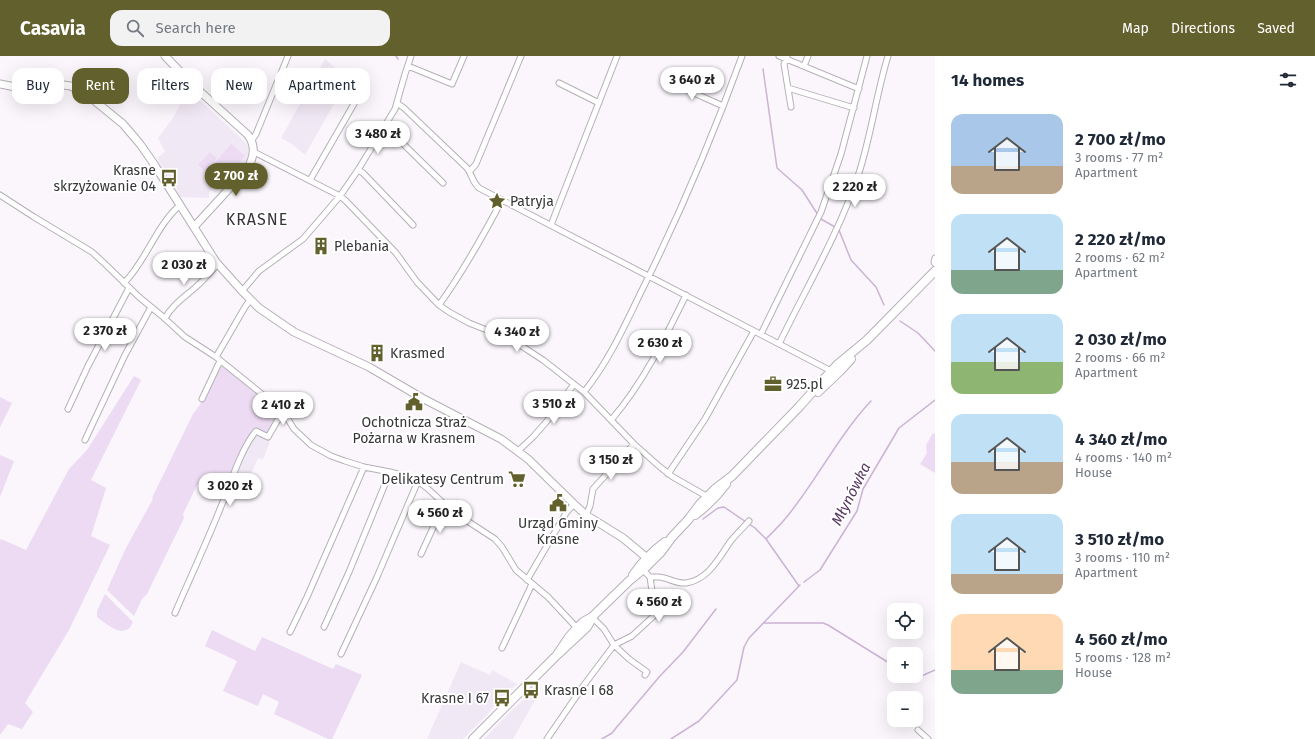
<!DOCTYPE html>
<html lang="en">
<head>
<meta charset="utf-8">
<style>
  body { margin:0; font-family:"Fira Sans",sans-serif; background:#f2f2f3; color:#1f2937; height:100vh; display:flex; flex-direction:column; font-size:15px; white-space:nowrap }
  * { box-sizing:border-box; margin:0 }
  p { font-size:13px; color:#747a83 }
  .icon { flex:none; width:22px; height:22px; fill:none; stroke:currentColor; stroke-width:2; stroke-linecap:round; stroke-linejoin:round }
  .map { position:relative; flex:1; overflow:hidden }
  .panel { display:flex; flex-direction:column; background:#fff; width:380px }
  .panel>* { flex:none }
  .top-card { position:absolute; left:12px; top:12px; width:380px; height:36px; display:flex; gap:8px }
  .controls { position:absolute; left:887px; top:547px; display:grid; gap:8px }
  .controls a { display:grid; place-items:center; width:36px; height:36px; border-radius:8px; background:#fff; box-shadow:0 4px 16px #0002; font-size:20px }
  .price { position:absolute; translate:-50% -34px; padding:0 9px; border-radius:14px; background:#fff; color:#222; font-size:13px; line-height:26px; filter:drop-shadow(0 1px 2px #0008) }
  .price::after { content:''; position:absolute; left:50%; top:24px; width:12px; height:9px; margin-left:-6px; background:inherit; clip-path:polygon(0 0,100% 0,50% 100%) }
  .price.on { background:#62602c; color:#fff }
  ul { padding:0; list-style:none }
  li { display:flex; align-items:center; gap:12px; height:100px; padding:0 16px }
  li span { display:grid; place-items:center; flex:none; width:112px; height:80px; border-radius:12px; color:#555 }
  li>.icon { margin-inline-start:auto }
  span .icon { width:48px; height:48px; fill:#fffc; stroke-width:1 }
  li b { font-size:17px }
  h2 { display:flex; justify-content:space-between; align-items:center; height:48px; padding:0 16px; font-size:17px }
  .pill { padding:0 14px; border-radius:12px; background:#fff; box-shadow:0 4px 16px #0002; font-size:14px; line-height:36px }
  .pill.on { background:#62602c; color:#fff }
  header { display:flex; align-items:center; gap:24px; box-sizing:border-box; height:56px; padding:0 20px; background:#62602c; color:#fff }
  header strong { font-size:19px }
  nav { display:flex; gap:22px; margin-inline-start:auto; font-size:14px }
  .search { width:280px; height:36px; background:#f2f2f3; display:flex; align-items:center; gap:10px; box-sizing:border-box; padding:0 14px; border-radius:12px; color:#747a83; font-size:15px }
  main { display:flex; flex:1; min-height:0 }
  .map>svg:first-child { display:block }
</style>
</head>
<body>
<header>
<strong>Casavia</strong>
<div class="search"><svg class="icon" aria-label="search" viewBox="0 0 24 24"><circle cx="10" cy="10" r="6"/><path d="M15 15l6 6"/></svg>Search here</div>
<nav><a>Map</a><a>Directions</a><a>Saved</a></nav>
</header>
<main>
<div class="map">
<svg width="935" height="683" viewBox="0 0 935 683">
  <rect width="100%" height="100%" fill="#faf6fc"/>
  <!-- built -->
  <path fill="#f1e8f5" d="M325,3L348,23L305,99L292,88L281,82Z
    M188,33L246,87L249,92L247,104L228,127L221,132L215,128L209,137V142L180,141L176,132L157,102L165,96L158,82L173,62Z
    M258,379L270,386L263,403L258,402L244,434L231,430L249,389L254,380Z
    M461,606L490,619L492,614L517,628L501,642L487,659L463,683H427Z
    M532,636L538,639L513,683H484L510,656Z"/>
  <!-- green -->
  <path fill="#ecdbf2" d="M231,88L245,100L220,129L206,117Z
    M210,96L217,102L205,115L198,109Z
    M219,310L226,312L278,355V361L268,377C262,377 259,372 254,372L243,393L224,440L197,429L183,458L184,462L147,538L142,543L134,560L107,534L126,492L153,443L152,442L193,358L204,343Z
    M134,320L141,324L91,424L106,432L91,480L110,489L69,574L25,647L33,656L22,673L8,668L0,679V485L1,483L26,494L69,413L87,394Z
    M0,341L12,347L0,371Z
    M933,377L935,378V417L920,408L927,397L926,389Z
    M0,399L14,405L0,441Z
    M105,538L133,566L129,573C128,573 123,575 122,575C115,575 102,565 97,561V555Z
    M212,574L255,595L262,581L333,613L336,608L362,619L332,683H328L274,658L279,646L263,638L258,650L223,635L237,605L205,590Z"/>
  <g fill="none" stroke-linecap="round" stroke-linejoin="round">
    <!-- stream -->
    <path stroke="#cbb3d4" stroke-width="1.5" d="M396,0L398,3
      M763,13L777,112L802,134L818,159
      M821,163L835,171
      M839,174L851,204L876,231L884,249
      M900,265L918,277L935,295
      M703,463L718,452L724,451L755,472L766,483
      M804,526L820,514L857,455L863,433L899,372L935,344
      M799,530L766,483C772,477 779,470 785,463C816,426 838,380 871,345
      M764,567H823L828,569L894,610
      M910,620L915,623L935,614
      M602,683L612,677L616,672L660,620L683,596L716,553
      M671,683L699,665L737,624L744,591L749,582L800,529"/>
    <!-- street casing -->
    <g stroke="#b5b0b6" stroke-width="7">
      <path id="street" d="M779,0L859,33
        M787,0L784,8L791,51
        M408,10L452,28L464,0
        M804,10L808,0
        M667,25L723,50
        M559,27L599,47
        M788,32L854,52
        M397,47L404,52L467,112C472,118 472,126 479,132L833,316
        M385,70L443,127
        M252,84L256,78L288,0
        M254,96L340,140L346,145L396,197L417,226L439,249L449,256L469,267L497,278L517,287L543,304L584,336L634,388L660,411L673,421L708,441
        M358,114L363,117L413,169
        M470,115L476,108L521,0
        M310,124L355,46
        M0,139L34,161L92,196L104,207L139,241L162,260L185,281L216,301L283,355L294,373L311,389L331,400L345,405L364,411L390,416L405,420L418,425L427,432L452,455L495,483L502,491L516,514L548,541L578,573
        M551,169L617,0
        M935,202L934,206L935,208
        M124,227C147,204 155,171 180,149
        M242,235L259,215L303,183L340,140L358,114L395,53L405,18L411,0
        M439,249C463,216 483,180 502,144
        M165,262C174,247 185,241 198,229C205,223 211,215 218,208
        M761,278L821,156L841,98L867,0
        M779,288C806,232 838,179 858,120C871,81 876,39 888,0
        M216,301L245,251L250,244
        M584,336C609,305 625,269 642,234C680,158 713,80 742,0
        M202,343L220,305
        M68,353L88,310L129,232
        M612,363C643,327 665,282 686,239
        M85,384L125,299L151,251
        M518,395L533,381L547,365L574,328
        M668,418L705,363L754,275
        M586,459L590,450L593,433L634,388
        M421,498L442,452L445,448
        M643,514L650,521C653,521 656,521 659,521C669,522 676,528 686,527C708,524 719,502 730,486C736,478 743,472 749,465
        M527,524L566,457L574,448
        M175,557C190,522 206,488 220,453C230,430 240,394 256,375L268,381L283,355
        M324,571L349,516L390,416
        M290,576L307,541L364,411
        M502,592L532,528
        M341,598L377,521L418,425
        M645,619L647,616L629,603L614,589L632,580L658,556L659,553L653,542L650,521
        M918,674L928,683
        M547,683L584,629L614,589L604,573L592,561"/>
    </g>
    <!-- secondary casing -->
    <g stroke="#b5b0b6" stroke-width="9">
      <path id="secondary" d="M165,0L194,30L248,79C256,90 254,100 248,112L194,171
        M0,28L25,33L63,29L71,30L90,41L123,68L140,88L154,108L216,206L242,235L259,252L294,276L369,311L422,342L501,383L528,403L574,448L586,459L623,482L647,502H652"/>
    </g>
    <!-- primary casing -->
    <g stroke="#b5b0b6" stroke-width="10">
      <path id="primary" d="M818,336L840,315L851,303
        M695,459C707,450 717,440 726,428
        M633,519C642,506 653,495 665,486
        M557,599L569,581L577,572L583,566L592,561L629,525L646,511L661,496L672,481L688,464L700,448L715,433L732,420L799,351L823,324L838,308L867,284L935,215
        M473,683L557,599L587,571L592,562"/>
    </g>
    <!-- street -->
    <use href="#street" stroke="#fff" stroke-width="5"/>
    <!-- secondary -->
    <use href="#secondary" stroke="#fff" stroke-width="7"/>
    <!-- primary -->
    <use href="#primary" stroke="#fff" stroke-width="8"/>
  </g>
  <!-- icons -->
  <defs>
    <g id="bus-bare" transform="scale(1.38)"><path d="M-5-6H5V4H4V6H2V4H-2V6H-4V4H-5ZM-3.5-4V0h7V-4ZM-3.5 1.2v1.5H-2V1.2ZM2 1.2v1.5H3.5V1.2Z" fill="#62602c" stroke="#fff" stroke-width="2.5" paint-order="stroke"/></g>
    <g id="sight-bare" transform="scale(1.38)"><path d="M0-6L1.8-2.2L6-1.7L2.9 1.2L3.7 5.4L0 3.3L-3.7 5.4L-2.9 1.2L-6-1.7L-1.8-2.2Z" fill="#62602c" stroke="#fff" stroke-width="2.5" paint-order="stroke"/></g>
    <g id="building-bare" transform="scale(1.38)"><path d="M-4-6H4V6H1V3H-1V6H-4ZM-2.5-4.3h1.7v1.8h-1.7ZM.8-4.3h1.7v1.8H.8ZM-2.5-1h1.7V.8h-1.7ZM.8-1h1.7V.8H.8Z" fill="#62602c" stroke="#fff" stroke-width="2.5" paint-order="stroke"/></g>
    <g id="office-bare" transform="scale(1.38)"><path d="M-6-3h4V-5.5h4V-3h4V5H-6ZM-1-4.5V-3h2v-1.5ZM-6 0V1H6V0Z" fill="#62602c" stroke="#fff" stroke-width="2.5" paint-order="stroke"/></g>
    <g id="civic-bare" transform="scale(1.38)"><path d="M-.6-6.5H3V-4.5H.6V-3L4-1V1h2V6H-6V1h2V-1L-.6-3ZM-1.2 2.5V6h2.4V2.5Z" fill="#62602c" stroke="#fff" stroke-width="2.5" paint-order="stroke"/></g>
    <g id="supermarket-bare" transform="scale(1.38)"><path d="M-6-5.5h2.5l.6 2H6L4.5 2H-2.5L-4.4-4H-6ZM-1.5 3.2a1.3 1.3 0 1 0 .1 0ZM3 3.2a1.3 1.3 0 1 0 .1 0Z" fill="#62602c" stroke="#fff" stroke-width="2.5" paint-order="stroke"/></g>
  </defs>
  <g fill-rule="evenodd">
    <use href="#bus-bare" x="169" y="122"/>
    <use href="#sight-bare" x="497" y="145"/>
    <use href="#building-bare" x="321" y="190"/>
    <use href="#building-bare" x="377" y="297"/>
    <use href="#office-bare" x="773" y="328"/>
    <use href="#civic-bare" x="414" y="346"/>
    <use href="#supermarket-bare" x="517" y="423"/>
    <use href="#civic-bare" x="558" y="447"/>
    <use href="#bus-bare" x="531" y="634"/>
    <use href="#bus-bare" x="502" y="642"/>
  </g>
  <g text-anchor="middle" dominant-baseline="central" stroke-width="4" stroke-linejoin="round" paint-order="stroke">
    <!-- poi labels -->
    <g font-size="14" fill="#373638" stroke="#fff" text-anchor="start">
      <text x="156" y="114" text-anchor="end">Krasne<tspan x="156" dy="16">skrzyżowanie 04</tspan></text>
      <text x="510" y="145">Patryja</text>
      <text x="334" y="190">Plebania</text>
      <text x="390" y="297">Krasmed</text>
      <text x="786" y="328">925.pl</text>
      <text x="414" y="366" text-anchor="middle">Ochotnicza Straż<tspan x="414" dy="16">Pożarna w Krasnem</tspan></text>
      <text x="504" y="423" text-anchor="end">Delikatesy Centrum</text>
      <text x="558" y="467" text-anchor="middle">Urząd Gminy<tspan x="558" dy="16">Krasne</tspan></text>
      <text x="544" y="634">Krasne I 68</text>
      <text x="489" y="642" text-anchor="end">Krasne I 67</text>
    </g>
    <!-- water labels -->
    <g font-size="15" font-style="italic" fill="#573662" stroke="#fff">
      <text transform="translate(851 438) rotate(-63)">Młynówka</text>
    </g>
    <!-- quarter labels -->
    <g font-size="16" letter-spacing="1" fill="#383439" stroke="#fff">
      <text x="257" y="163">KRASNE</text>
    </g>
  </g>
</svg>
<div class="controls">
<a><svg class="icon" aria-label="locate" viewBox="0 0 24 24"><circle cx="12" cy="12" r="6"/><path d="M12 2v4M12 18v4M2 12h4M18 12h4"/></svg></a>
<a>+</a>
<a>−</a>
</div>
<b class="price" style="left:692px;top:45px">3 640 zł</b>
<b class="price" style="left:378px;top:99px">3 480 zł</b>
<b class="price on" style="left:236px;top:141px">2 700 zł</b>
<b class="price" style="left:855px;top:152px">2 220 zł</b>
<b class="price" style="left:184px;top:230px">2 030 zł</b>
<b class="price" style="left:105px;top:296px">2 370 zł</b>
<b class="price" style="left:517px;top:297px">4 340 zł</b>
<b class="price" style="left:660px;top:308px">2 630 zł</b>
<b class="price" style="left:554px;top:369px">3 510 zł</b>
<b class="price" style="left:283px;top:370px">2 410 zł</b>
<b class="price" style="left:611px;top:425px">3 150 zł</b>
<b class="price" style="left:230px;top:451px">3 020 zł</b>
<b class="price" style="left:440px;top:478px">4 560 zł</b>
<b class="price" style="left:659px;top:567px">4 560 zł</b>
<div class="top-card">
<a class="pill">Buy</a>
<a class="pill on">Rent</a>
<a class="pill">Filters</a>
<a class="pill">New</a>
<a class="pill">Apartment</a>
</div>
</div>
<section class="panel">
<h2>14 homes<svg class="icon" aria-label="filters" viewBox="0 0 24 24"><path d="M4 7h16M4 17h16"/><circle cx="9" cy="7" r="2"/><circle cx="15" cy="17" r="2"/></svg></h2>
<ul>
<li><span style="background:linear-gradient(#a9c7e8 65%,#b9a48a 0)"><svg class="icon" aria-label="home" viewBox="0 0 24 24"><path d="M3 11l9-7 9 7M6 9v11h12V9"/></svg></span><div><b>2 700 zł/mo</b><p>3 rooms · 77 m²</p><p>Apartment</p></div></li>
<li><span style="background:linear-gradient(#bfe0f5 70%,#7fa58c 0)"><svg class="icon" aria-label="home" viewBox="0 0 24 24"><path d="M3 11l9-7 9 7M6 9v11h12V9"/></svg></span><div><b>2 220 zł/mo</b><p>2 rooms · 62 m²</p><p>Apartment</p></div></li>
<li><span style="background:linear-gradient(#bfe0f5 60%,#8fb573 0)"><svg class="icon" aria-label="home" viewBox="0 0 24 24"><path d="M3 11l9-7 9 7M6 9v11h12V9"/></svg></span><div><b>2 030 zł/mo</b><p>2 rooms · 66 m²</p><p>Apartment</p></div></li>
<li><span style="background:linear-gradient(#bfe0f5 60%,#b9a48a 0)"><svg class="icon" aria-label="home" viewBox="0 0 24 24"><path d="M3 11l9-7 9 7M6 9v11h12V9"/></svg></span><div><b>4 340 zł/mo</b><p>4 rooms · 140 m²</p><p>House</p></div></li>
<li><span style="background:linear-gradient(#bfe0f5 75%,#b9a48a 0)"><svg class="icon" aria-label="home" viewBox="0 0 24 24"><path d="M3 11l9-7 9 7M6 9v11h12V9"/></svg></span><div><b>3 510 zł/mo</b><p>3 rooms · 110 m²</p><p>Apartment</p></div></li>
<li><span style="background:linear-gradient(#ffd9b3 70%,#7fa58c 0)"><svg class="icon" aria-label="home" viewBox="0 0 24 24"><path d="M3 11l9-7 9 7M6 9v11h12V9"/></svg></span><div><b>4 560 zł/mo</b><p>5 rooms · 128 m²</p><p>House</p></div></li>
</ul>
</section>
</main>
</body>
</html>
